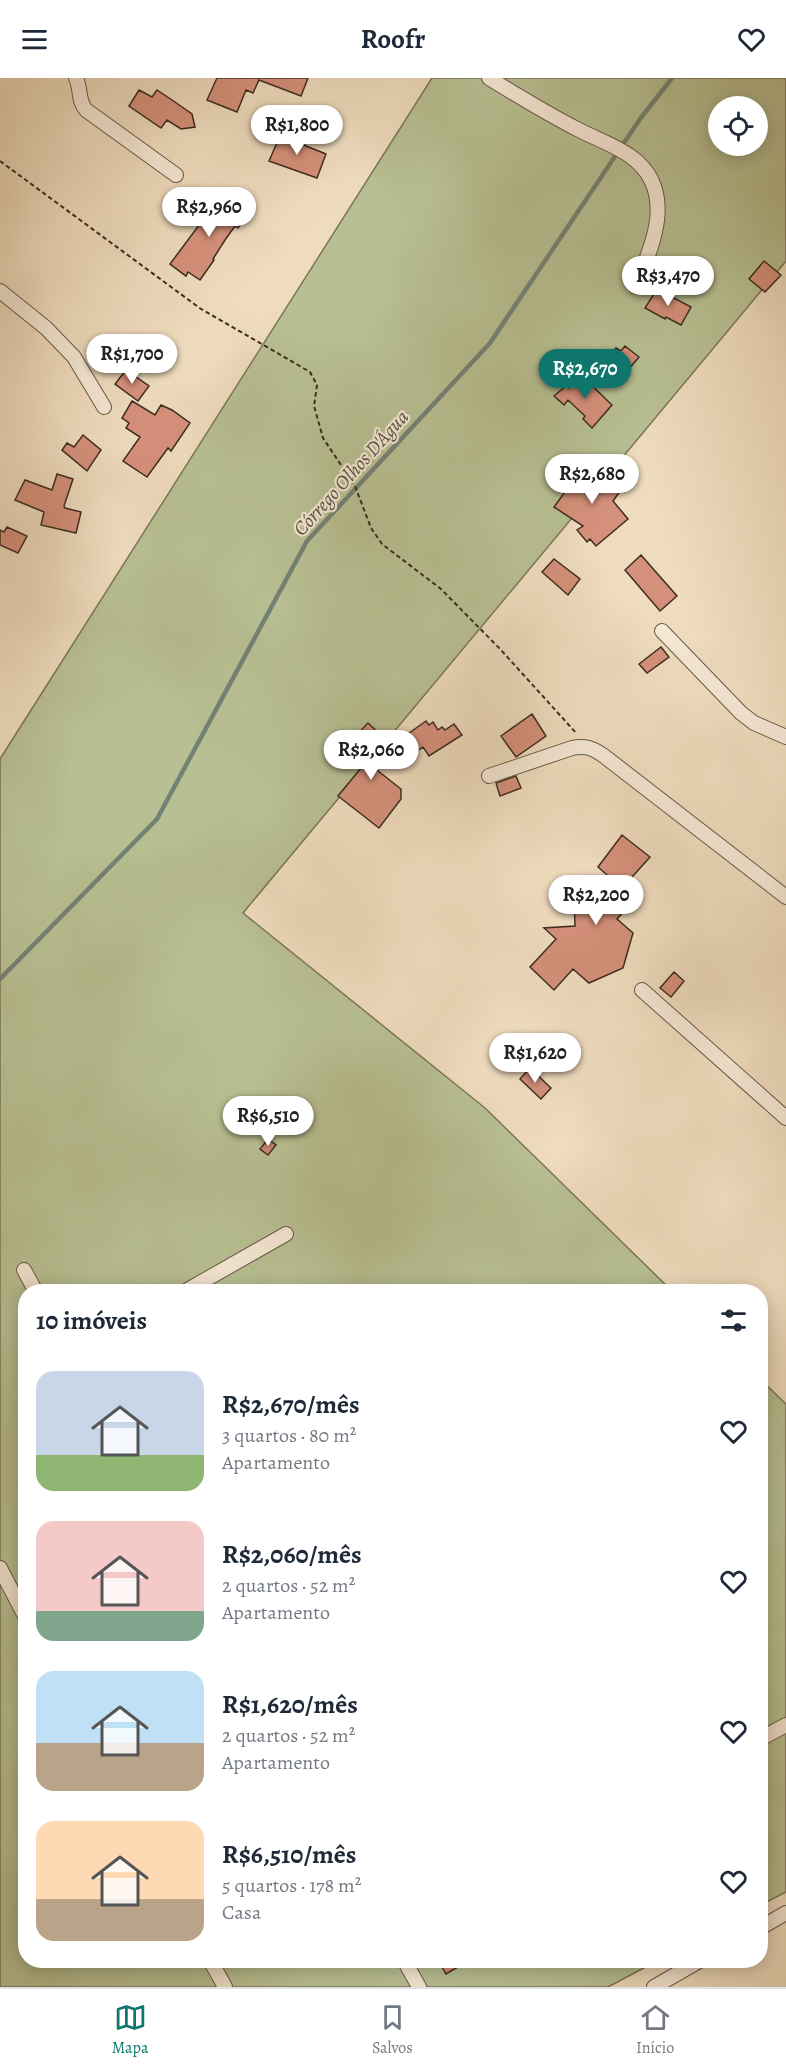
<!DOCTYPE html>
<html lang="pt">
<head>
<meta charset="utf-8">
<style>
  body { margin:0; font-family:Alegreya,serif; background:#f2f2f3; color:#1f2937; height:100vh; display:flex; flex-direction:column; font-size:22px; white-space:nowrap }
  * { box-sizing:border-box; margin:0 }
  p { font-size:20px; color:#747a83 }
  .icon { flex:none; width:33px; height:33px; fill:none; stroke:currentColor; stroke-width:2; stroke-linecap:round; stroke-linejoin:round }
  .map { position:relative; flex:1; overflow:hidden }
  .sheet { position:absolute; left:18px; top:1206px; width:750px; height:684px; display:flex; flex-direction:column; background:#fff; border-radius:24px; box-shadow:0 3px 15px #0003 }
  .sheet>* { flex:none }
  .controls { position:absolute; left:708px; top:18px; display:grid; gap:12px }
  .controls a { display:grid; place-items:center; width:60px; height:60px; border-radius:50%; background:#fff; box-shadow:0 3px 15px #0003; font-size:30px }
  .price { position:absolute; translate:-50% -51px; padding:0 14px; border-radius:21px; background:#fff; color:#222; font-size:20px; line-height:39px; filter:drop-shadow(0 2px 3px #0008) }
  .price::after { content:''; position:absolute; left:50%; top:36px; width:18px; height:14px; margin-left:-9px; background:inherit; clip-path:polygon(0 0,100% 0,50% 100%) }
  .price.selected { background:#0f766e; color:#fff }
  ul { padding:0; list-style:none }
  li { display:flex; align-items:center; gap:18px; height:150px; padding:0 18px }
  li span { display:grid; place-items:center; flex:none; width:168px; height:120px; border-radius:18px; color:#555 }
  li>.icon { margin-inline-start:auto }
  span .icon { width:72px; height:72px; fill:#fffc; stroke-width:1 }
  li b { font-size:26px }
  h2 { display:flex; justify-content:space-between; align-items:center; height:72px; padding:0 18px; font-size:26px }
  header { display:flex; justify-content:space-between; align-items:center; height:78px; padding:0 18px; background:#fff; font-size:27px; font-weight:700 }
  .dock { display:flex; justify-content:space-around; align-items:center; height:84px; border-top:2px solid #e0e1e3; background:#fff; font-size:16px; color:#747a83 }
  .dock a { display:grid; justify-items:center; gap:3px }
  .dock .selected { color:#0f766e }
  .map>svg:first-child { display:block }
</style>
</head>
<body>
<header><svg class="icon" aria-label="menu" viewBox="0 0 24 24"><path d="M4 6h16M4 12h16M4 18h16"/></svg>Roofr<svg class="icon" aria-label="heart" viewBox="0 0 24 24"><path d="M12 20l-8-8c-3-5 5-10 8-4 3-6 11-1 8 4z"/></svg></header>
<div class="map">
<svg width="786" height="1909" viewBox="0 0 786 1909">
  <rect width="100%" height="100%" fill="#efdcbe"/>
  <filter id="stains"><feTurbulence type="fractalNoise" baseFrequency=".00333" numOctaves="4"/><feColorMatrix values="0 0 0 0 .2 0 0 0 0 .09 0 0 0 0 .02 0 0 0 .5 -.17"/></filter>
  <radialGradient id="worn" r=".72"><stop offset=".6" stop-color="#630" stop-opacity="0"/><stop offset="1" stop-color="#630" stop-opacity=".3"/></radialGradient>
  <!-- green -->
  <path fill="#b8c093" stroke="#7a765a" stroke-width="1.5" fill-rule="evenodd" d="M432,0H786V183L243,835L485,1030L672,1213L26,1214V1882L657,1883L608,1909H0V681ZM718,28H758V68H718Z
    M760,1301L786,1326V1814L761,1827Z"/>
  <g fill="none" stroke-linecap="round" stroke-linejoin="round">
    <!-- stream -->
    <path stroke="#748275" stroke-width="4.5" d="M0,901L157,741L307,463L490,265L640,41L672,0"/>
  </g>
  <!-- building -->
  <path fill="#d5907b" stroke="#3c2c21" stroke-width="1.5" d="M217,0H308L301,18L259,2L253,15L246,12L237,34L207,22Z
    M139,12L152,19L157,12L175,24L192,36L195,49L181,51L167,42L161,50L129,28Z
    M286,55L298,60L297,62L306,68L326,76L317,100L269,83L280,58L284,60Z
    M223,115L249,135L238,150L235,148L225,162L213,181L214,182L200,202L188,194L186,198L170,186Z
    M764,183L781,197L765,214L749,201Z
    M657,211L691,229L681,247L666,239L665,241L645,230Z
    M625,268L639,279L621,300L603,286L616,270L621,273Z
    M126,292L149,308L138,323L115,306Z
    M581,297L612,327L592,350L583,341L585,338L568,322L564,327L554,318L567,307L569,310Z
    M132,323L155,337L161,327L172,332L190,345L171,373L168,370L147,399L123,383L140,359L126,350L129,345L122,340Z
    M83,357L101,372L87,393L62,372L67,365L74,369Z
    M583,385L621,412L613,423L628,441L596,468L590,461L587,464L577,452L583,448L554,429L578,396L576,394Z
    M57,396L73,401L64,428L65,430L81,434L76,455L41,447L44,434L15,422L25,402L52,412Z
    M7,449L27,458L18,475L0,467V452L4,454Z
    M641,477L677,518L660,533L625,492Z
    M554,481L580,501L568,517L542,494Z
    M661,569L669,579L647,595L639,586Z
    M532,636L546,658L516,679L501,658Z
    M426,643L429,647L433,644L438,652L442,649L445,652L454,646L462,657L429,678L423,669L405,682L394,666Z
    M368,645L388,664L368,685L401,711V721L379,750L338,718L366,684L348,666Z
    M516,698L521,710L500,718L496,705Z
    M622,757L650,779L624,808L636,820L617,841L633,855L623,890L589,905L573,891L554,912L530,889L556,861L544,850L575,848L574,817L591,832L615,804L598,789Z
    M674,894L684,903L671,919L660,910Z
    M530,990L551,1010L541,1021L520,1001Z
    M268,1061L276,1067L268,1077L260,1071Z
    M438,1882H470L446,1896Z"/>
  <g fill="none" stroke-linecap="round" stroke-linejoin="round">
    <!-- minor casing -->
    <g stroke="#695848" stroke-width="16">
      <path id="minor" d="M76,0C81,10 78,24 86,32L176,97
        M489,0C518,18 546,35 577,51C594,60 615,67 630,78C677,111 654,167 635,208
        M0,213L46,250L74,279L104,329
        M662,553L741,635L754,645L786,659
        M489,698L572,670C585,667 593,670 604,678L786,819
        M642,912L786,1040
        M24,1192L36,1214
        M184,1214L286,1156
        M0,1490L26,1540
        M760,1661L786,1647
        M760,1850L786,1835
        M210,1882L225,1909
        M404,1882L419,1909
        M654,1909L701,1882"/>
    </g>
    <!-- path -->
    <path stroke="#3c2c21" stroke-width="2" stroke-dasharray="4.5 3" stroke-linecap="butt" d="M0,83L201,231L310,294L317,307L314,328L323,360L355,408L371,450L382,466L441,511L501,572L577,656"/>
    <!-- minor -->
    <use href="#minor" stroke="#f5e8d5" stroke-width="14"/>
  </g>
  <g text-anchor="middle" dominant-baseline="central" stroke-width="4.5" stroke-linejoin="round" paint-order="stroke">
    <!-- water labels -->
    <g font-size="20" font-style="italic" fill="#545044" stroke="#f5e8d5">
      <text transform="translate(351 395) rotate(-48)">Córrego Olhos D'Água</text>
    </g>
  </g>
  <rect width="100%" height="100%" filter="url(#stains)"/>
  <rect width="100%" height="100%" fill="url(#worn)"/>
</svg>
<div class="controls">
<a><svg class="icon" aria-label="locate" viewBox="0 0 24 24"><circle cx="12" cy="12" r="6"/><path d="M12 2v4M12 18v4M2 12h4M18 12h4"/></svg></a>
</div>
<b class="price" style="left:297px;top:78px">R$1,800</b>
<b class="price" style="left:209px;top:160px">R$2,960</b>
<b class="price" style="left:668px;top:229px">R$3,470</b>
<b class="price" style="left:132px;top:307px">R$1,700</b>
<b class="price selected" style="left:585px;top:322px">R$2,670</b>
<b class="price" style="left:592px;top:427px">R$2,680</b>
<b class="price" style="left:371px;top:703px">R$2,060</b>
<b class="price" style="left:596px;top:848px">R$2,200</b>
<b class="price" style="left:535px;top:1006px">R$1,620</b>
<b class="price" style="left:268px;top:1069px">R$6,510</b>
<section class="sheet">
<h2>10 imóveis<svg class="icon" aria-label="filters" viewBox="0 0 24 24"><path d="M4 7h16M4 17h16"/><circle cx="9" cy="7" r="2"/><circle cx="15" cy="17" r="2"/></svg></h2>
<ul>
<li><span style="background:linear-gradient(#c9d6e8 70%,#8fb573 0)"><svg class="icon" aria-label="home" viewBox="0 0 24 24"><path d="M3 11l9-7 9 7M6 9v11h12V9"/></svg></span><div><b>R$2,670/mês</b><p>3 quartos · 80 m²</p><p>Apartamento</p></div><svg class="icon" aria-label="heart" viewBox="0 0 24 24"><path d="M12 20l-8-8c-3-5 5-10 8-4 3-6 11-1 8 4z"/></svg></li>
<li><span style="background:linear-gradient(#f6c9c9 75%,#7fa58c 0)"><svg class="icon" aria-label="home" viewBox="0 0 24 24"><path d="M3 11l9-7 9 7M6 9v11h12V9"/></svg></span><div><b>R$2,060/mês</b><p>2 quartos · 52 m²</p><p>Apartamento</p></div><svg class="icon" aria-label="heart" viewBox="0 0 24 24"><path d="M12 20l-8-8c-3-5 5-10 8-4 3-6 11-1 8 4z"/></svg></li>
<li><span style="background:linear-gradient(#bfe0f5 60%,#b9a48a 0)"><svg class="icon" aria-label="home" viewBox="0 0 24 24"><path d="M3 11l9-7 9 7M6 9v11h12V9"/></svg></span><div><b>R$1,620/mês</b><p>2 quartos · 52 m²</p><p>Apartamento</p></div><svg class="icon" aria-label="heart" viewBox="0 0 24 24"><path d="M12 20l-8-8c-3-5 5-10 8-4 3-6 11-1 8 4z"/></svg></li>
<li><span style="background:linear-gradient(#ffd9b3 65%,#b9a48a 0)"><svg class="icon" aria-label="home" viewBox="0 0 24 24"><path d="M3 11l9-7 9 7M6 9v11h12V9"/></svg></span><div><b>R$6,510/mês</b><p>5 quartos · 178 m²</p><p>Casa</p></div><svg class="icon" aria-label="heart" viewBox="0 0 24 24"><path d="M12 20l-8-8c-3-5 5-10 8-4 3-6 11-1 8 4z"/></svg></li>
</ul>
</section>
</div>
<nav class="dock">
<a class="selected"><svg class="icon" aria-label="map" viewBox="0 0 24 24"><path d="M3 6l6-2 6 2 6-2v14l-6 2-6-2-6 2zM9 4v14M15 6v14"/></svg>Mapa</a>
<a><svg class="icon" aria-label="saved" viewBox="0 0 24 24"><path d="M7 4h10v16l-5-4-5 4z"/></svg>Salvos</a>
<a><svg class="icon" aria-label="home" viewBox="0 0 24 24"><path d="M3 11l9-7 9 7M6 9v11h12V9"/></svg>Início</a>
</nav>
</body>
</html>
